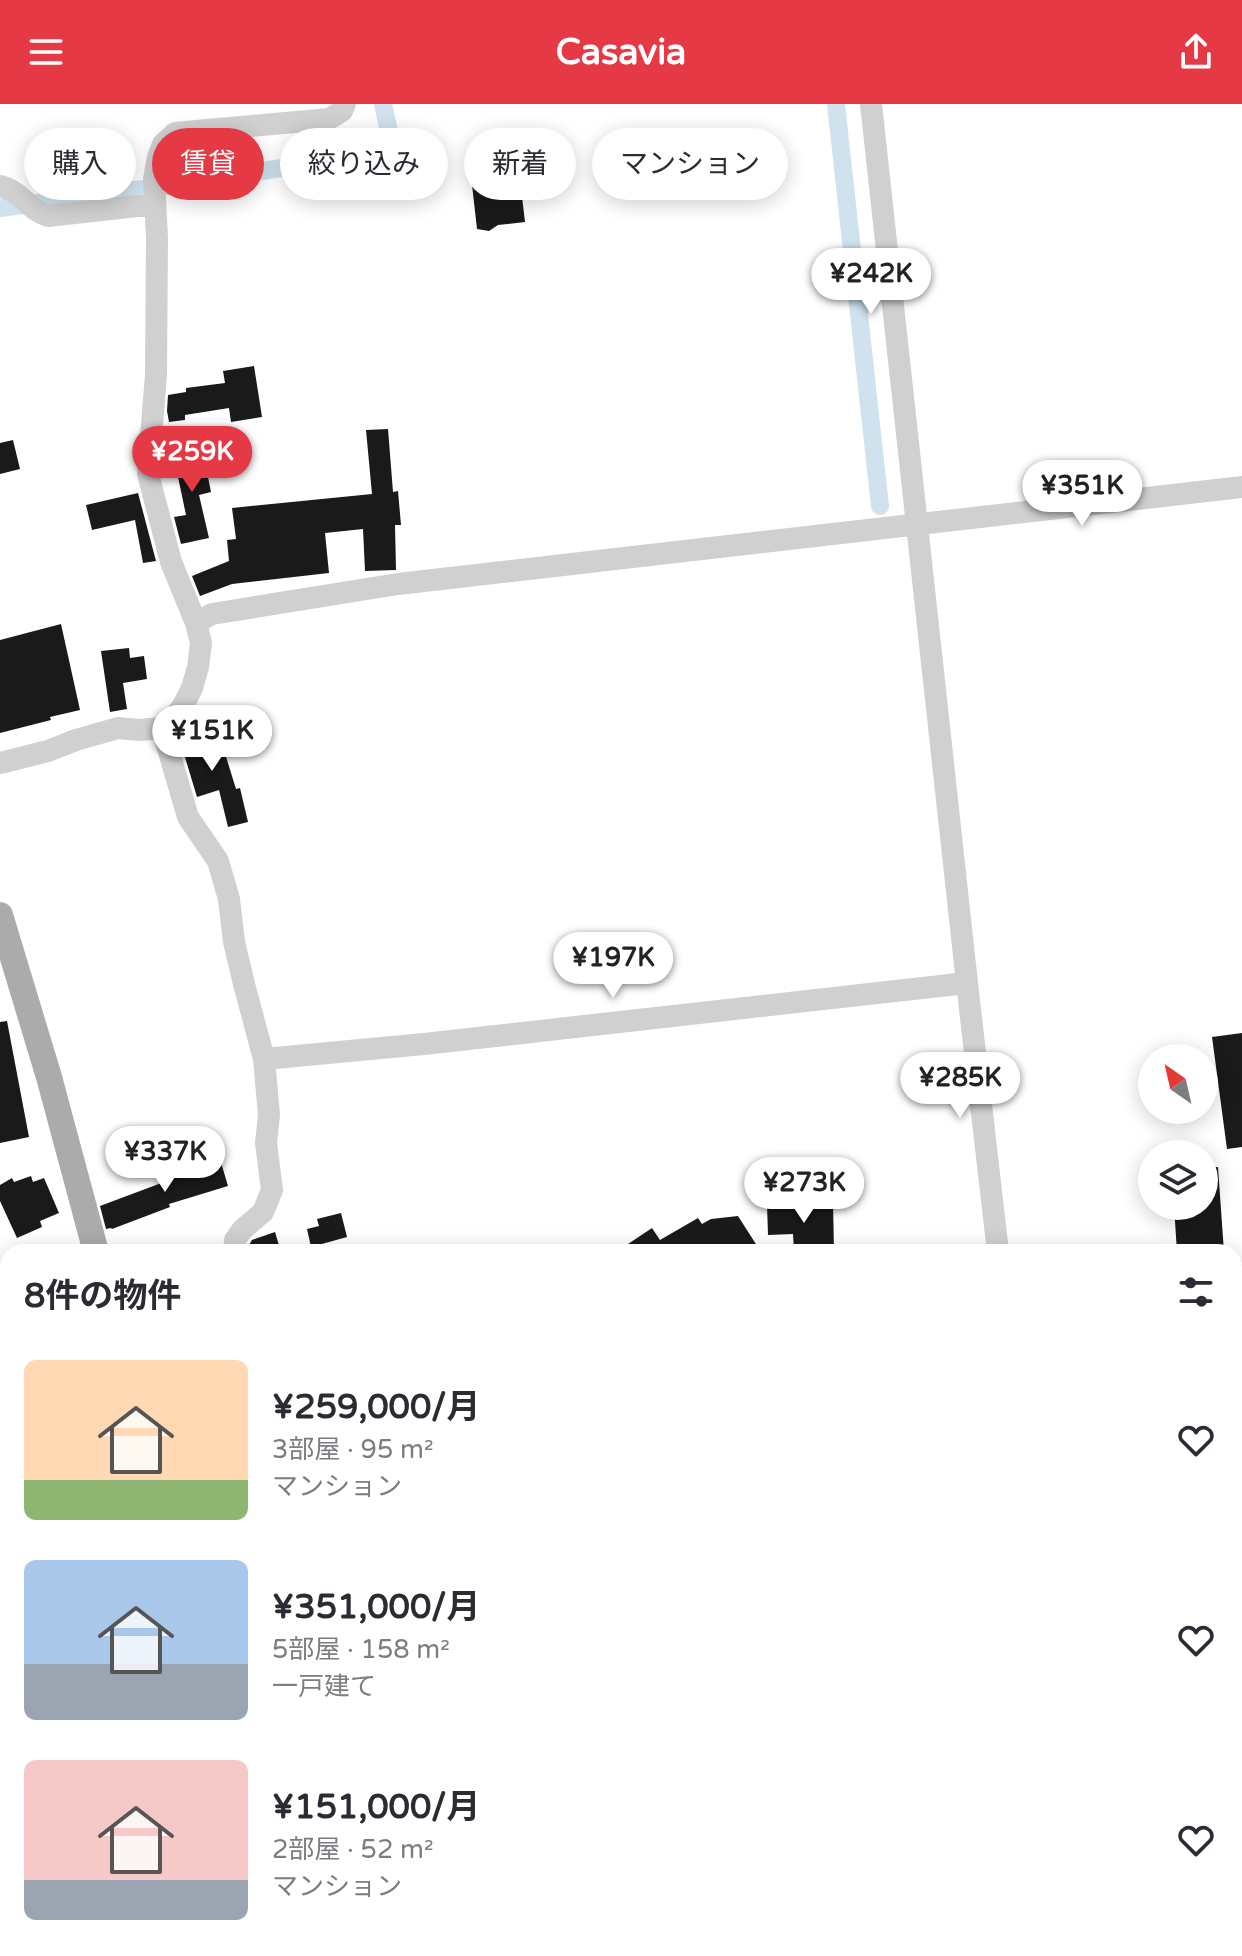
<!DOCTYPE html>
<html lang="ja">
<head>
<meta charset="utf-8">
<style>
  body { margin:0; font-family:"Varela Round","Noto Sans JP",sans-serif; background:#f7f7f7; color:#2b2b33; height:100vh; display:flex; flex-direction:column; font-size:30px; white-space:nowrap }
  * { box-sizing:border-box; margin:0 }
  p { font-size:26px; color:#7c7c81 }
  .icon { flex:none; width:44px; height:44px; fill:none; stroke:currentColor; stroke-width:2; stroke-linecap:round; stroke-linejoin:round }
  .map { position:relative; flex:1; overflow:hidden }
  .drawer { position:absolute; left:0px; top:1140px; width:1242px; height:712px; display:flex; flex-direction:column; background:#fff; border-radius:24px 24px 0 0; box-shadow:0 4px 20px #0003 }
  .drawer>* { flex:none }
  .guide { position:absolute; left:24px; top:24px; width:800px; height:72px; display:flex; gap:16px }
  .needle { width:52px; rotate:326deg }
  .tools { position:absolute; left:1138px; top:940px; display:grid; gap:16px }
  .tools a { display:grid; place-items:center; width:80px; height:80px; border-radius:50%; background:#fff; box-shadow:0 4px 20px #0003; font-size:40px }
  .price { position:absolute; translate:-50% -68px; padding:0 18px; border-radius:28px; background:#fff; color:#222; font-size:26px; line-height:52px; filter:drop-shadow(0 2px 4px #0008) }
  .price::after { content:''; position:absolute; left:50%; top:48px; width:24px; height:18px; margin-left:-12px; background:inherit; clip-path:polygon(0 0,100% 0,50% 100%) }
  .price.current { background:#e63946; color:#fff }
  ul { padding:0; list-style:none }
  li { display:flex; align-items:center; gap:24px; height:200px; padding:0 24px }
  li span { display:grid; place-items:center; flex:none; width:224px; height:160px; border-radius:12px; color:#555 }
  li>.icon { margin-inline-start:auto }
  span .icon { width:96px; height:96px; fill:#fffc; stroke-width:1 }
  li b { font-size:34px }
  h2 { display:flex; justify-content:space-between; align-items:center; height:96px; padding:0 24px; font-size:34px }
  .chip { padding:0 28px; border-radius:36px; background:#fff; box-shadow:0 4px 20px #0003; font-size:28px; line-height:72px }
  .chip.current { background:#e63946; color:#fff }
  header { display:flex; justify-content:space-between; align-items:center; height:104px; padding:0 24px; background:#e63946; color:#fff; font-size:36px; font-weight:700 }
  .map>svg:first-child { display:block }
</style>
</head>
<body>
<header><svg class="icon" aria-label="menu" viewBox="0 0 24 24"><path d="M4 6h16M4 12h16M4 18h16"/></svg>Casavia<svg class="icon" aria-label="share" viewBox="0 0 24 24"><path d="M12 15V3M7 8l5-5 5 5M5 13v7h14v-7"/></svg></header>
<div class="map">
<svg width="1242" height="1852" viewBox="0 0 1242 1852">
  <rect width="100%" height="100%" fill="#fff"/>
  <!-- water -->
  <path fill="#cfe2ee" d="M1242,1617V1663L1234,1668V1623Z"/>
  <g fill="none" stroke-linecap="round" stroke-linejoin="round">
    <!-- canal -->
    <path stroke="#cfe2ee" stroke-width="18" d="M836,0L880,402
      M0,104L188,79L393,46L383,0"/>
  </g>
  <!-- building -->
  <path fill="#1a1a1a" d="M113,37L115,74L76,76L74,47H84V38Z
    M519,67L525,118L498,121L489,127L477,125L471,72Z
    M254,262L262,313L231,318L229,304L185,311V316L169,318L167,307L168,291L186,288V284L225,279L223,267Z
    M388,325L393,388L398,387L401,421H395L396,466L365,467L363,425L325,429L329,469L232,480L200,492L192,472L229,457L227,436L236,435L232,404L372,390L366,326Z
    M13,336L20,365L0,370V339Z
    M202,343L211,388L199,391L209,434L181,440L174,413L186,411L173,349Z
    M138,389L156,457L143,459L135,416L92,426L86,401Z
    M61,520L80,606L50,613L51,616L0,629V536Z
    M129,544L130,554L144,552L147,575L123,579L127,605L110,608L101,547Z
    M192,620L196,634L213,629L218,644L223,643L236,685L240,684L248,718L228,723L219,686L197,693L178,630L186,622Z
    M7,917L29,1033L0,1039V918Z
    M1242,929V1043L1227,1045L1212,933Z
    M220,1055L228,1082L169,1100L170,1103L112,1125L111,1124L106,1125L100,1102L172,1075L170,1070Z
    M1218,1063L1224,1148H1177L1174,1102H1204V1064Z
    M31,1072L33,1078L44,1074L59,1109L40,1117L42,1123L17,1134L0,1097V1081L12,1074L14,1078Z
    M833,1098L834,1148H794L793,1130L768,1131L767,1100Z
    M341,1109L347,1133L311,1143L307,1125L319,1122L317,1115Z
    M738,1112L761,1148H616L652,1124L660,1136L698,1114L702,1120L711,1115Z
    M275,1128L281,1148H248L249,1141L252,1136Z"/>
  <g fill="none" stroke-linecap="round" stroke-linejoin="round">
    <!-- minor -->
    <path stroke="#d0d0d0" stroke-width="22" d="M871,0L967,879L998,1148
      M0,82C23,88 28,106 48,112L155,100
      M196,519L212,510L398,480L1242,383
      M162,624L188,713L218,757L229,795L234,838L244,880L264,955L269,1011L266,1039L272,1086L263,1108L242,1126L235,1136L234,1148
      M0,659L48,647L76,636L118,624L139,626L162,624L173,616L184,600L192,584L198,563L201,539L196,519L171,458L148,370L156,271L157,134L154,75L158,53L163,40L175,29L329,15L342,7L345,0
      M264,955L424,940L967,879
      M0,1292L8,1290
      M864,1844L865,1852
      M748,1852L766,1844"/>
    <!-- major -->
    <path stroke="#ababab" stroke-width="26" d="M0,811L49,973L96,1148
      M1234,1228L1242,1226
      M0,1501L8,1503
      M257,1844L258,1852"/>
  </g>
</svg>
<div class="tools">
<a><svg class="needle" viewBox="-14 -14 28 28"><path d="M0-13l5 13h-10z" fill="#e53935"/><path d="M0 13l5-13h-10z" fill="#7c7c81"/></svg></a>
<a><svg class="icon" aria-label="layers" viewBox="0 0 24 24"><path d="M12 4l9 5-9 5-9-5zM3 14l9 5 9-5"/></svg></a>
</div>
<b class="price" style="left:871px;top:212px">¥242K</b>
<b class="price current" style="left:192px;top:390px">¥259K</b>
<b class="price" style="left:1082px;top:424px">¥351K</b>
<b class="price" style="left:212px;top:669px">¥151K</b>
<b class="price" style="left:613px;top:896px">¥197K</b>
<b class="price" style="left:960px;top:1016px">¥285K</b>
<b class="price" style="left:165px;top:1090px">¥337K</b>
<b class="price" style="left:804px;top:1121px">¥273K</b>
<div class="guide">
<a class="chip">購入</a>
<a class="chip current">賃貸</a>
<a class="chip">絞り込み</a>
<a class="chip">新着</a>
<a class="chip">マンション</a>
</div>
<section class="drawer">
<h2>8件の物件<svg class="icon" aria-label="filters" viewBox="0 0 24 24"><path d="M4 7h16M4 17h16"/><circle cx="9" cy="7" r="2"/><circle cx="15" cy="17" r="2"/></svg></h2>
<ul>
<li><span style="background:linear-gradient(#ffd9b3 75%,#8fb573 0)"><svg class="icon" aria-label="home" viewBox="0 0 24 24"><path d="M3 11l9-7 9 7M6 9v11h12V9"/></svg></span><div><b>¥259,000/月</b><p>3部屋 · 95 m²</p><p>マンション</p></div><svg class="icon" aria-label="heart" viewBox="0 0 24 24"><path d="M12 20l-8-8c-3-5 5-10 8-4 3-6 11-1 8 4z"/></svg></li>
<li><span style="background:linear-gradient(#a9c7e8 65%,#9aa5b1 0)"><svg class="icon" aria-label="home" viewBox="0 0 24 24"><path d="M3 11l9-7 9 7M6 9v11h12V9"/></svg></span><div><b>¥351,000/月</b><p>5部屋 · 158 m²</p><p>一戸建て</p></div><svg class="icon" aria-label="heart" viewBox="0 0 24 24"><path d="M12 20l-8-8c-3-5 5-10 8-4 3-6 11-1 8 4z"/></svg></li>
<li><span style="background:linear-gradient(#f6c9c9 75%,#9aa5b1 0)"><svg class="icon" aria-label="home" viewBox="0 0 24 24"><path d="M3 11l9-7 9 7M6 9v11h12V9"/></svg></span><div><b>¥151,000/月</b><p>2部屋 · 52 m²</p><p>マンション</p></div><svg class="icon" aria-label="heart" viewBox="0 0 24 24"><path d="M12 20l-8-8c-3-5 5-10 8-4 3-6 11-1 8 4z"/></svg></li>
</ul>
</section>
</div>
</body>
</html>
